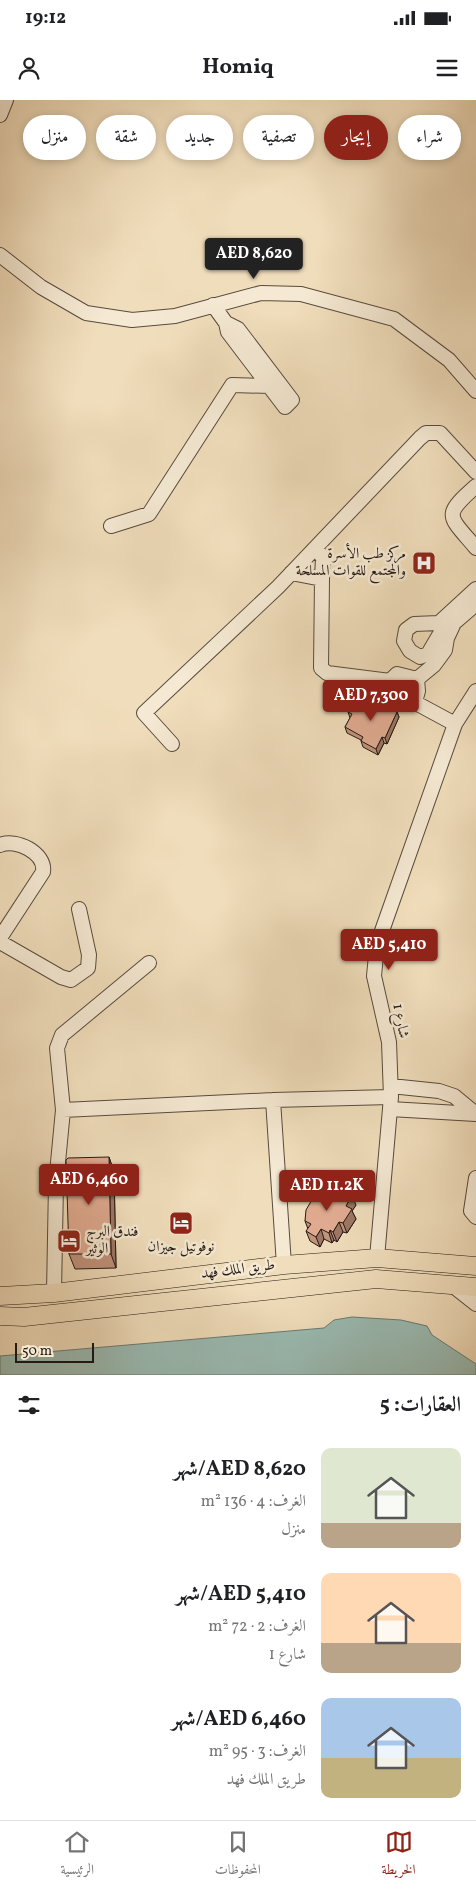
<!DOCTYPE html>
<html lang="ar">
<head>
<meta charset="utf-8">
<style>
  body { margin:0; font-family:Vollkorn,Amiri,serif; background:#f2f2f2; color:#202124; direction:rtl; height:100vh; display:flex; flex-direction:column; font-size:19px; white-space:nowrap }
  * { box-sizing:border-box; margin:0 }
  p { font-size:16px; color:#757577 }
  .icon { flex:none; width:28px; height:28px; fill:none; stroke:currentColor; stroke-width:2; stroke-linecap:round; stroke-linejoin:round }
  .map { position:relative; height:1275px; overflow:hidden; direction:ltr }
  .drawer { display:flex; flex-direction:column; background:#fff; flex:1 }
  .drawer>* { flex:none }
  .banner { position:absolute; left:15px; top:15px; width:446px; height:45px; direction:rtl; display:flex; gap:10px }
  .scale { position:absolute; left:15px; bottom:12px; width:79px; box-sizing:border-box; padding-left:5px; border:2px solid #251a14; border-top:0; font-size:14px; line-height:18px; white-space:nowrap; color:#251a14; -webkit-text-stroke:4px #f5e9d3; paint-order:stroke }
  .price { position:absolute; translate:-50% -42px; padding:0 11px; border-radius:5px; background:#8f2418; color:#fff; font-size:16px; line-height:32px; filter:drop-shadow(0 1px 2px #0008) }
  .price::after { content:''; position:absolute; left:50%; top:30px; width:15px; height:11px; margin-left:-8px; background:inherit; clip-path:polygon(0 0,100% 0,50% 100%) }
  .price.on { background:#222; color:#fff }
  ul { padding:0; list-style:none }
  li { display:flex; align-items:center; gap:15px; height:125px; padding:0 15px }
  li span { display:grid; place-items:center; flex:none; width:140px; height:100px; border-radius:10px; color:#555 }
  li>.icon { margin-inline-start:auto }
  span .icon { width:60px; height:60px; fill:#fffc; stroke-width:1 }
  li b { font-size:21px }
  h2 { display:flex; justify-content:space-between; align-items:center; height:60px; padding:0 15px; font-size:21px }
  .pill { padding:0 18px; border-radius:22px; background:#fff; box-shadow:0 2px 8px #0003; font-size:18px; line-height:45px }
  .pill.on { background:#8f2418; color:#fff }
  .status { display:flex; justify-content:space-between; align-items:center; height:35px; padding:0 25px; background:#fff; direction:ltr }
  .status svg { height:14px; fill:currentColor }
  header { display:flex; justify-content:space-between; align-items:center; height:65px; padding:0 15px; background:#fff; font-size:22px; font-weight:700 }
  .menu { display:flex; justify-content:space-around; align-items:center; height:70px; border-top:1px solid #e0e0e0; background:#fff; font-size:14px; color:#757577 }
  .menu a { display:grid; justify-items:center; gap:2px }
  .menu .on { color:#8f2418 }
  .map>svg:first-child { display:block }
</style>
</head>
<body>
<div class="status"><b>19:12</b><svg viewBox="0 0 49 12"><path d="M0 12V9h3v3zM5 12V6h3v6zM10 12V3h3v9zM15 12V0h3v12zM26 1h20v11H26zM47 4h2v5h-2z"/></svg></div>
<header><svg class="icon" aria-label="menu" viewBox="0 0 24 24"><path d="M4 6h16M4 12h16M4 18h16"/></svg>Homiq<svg class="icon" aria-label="person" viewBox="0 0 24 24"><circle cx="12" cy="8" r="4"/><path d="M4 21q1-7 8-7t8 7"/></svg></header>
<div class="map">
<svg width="476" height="1275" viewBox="0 0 476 1275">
  <rect width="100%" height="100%" fill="#f0ddbb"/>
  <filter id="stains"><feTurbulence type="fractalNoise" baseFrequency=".004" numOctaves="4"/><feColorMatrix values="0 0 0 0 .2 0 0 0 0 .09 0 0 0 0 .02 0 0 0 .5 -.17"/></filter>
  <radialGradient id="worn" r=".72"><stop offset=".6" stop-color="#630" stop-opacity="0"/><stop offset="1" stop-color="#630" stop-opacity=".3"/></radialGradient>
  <!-- water -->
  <path fill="#9abbb3" stroke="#6b7b73" d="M352,1217L401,1220L427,1226L432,1235L476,1264V1275H0V1256L324,1228L334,1220Z"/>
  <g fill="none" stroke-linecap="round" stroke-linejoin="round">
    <!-- minor casing -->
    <g stroke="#584b3e" stroke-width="16">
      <path id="minor" d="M0,15L6,0
        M0,155L41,187L86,213L132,220L175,216L261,193L301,194L394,219L449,260L476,291
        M213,205L226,223L238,229L292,300L285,307L228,232L226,223
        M476,386C442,416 448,415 476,448
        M111,426L149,414L232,285L269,286
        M316,448L323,458L322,479
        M291,473L322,479L321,568L327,573L390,581
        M449,530L441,532L428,554L420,557L410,551L404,541L406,530L414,524L439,523L476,489
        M417,579L397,574L390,581V589L455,624
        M415,602L418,591L417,579L434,565L445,550L447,538L454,523L476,504
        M172,644L144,613L278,487L420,338L426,333H440L476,372
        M0,745C16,738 46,753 43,772L0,838
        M0,842L61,877L71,880L88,868L89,855L79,809
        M391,986L439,991L454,996L476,1014
        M273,1000L284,1165
        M390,1009L476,1014
        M63,1010L273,1000L391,997
        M476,1078L471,1111L476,1117
        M377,1158L391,997L389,942L374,876L377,845L455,624L476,591
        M452,1185L476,1204
        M54,1193L56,1083L63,1010L57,948L62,935L149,863"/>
    </g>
    <!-- major casing -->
    <g stroke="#251a14" stroke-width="19">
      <path id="major" d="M0,1196L54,1193L284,1165L377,1158L476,1166
        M0,1216L24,1217L376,1179L476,1187"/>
    </g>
    <!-- minor -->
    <use href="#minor" stroke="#f5e9d3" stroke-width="14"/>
    <!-- major -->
    <use href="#major" stroke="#f0ddbb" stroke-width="18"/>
  </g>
  <!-- wall -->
  <path fill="#c1927c" stroke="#251a14" d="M355,607L377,611L397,612L399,617L387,644L384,643L378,655L363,647L361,641V640L347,633L345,627L350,618L348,612Z
    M109,1057L114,1072L116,1168L75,1169L69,1154Z
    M333,1095L356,1105L352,1111L356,1119L347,1133L343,1132L337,1142L334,1140L332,1143L324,1139L320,1147L310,1141L306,1131L308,1129L305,1121L316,1100Z"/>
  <!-- shaded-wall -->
  <path fill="#9d7765" stroke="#251a14" d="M397,612L399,617L387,644L385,638Z
    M382,637L384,643L378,655L376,649Z
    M109,1057L114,1072L116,1168L111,1154Z
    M352,1095L356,1105L352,1111L356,1119L347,1133L343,1123L346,1106Z
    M339,1122L343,1132L337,1142L333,1132Z
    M321,1129L324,1139L320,1147L316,1137Z
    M330,1130L334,1140L332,1143L329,1133Z"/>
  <!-- building -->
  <path fill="#e0aa90" stroke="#251a14" d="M360,598L375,606L376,611L381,603L397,612L385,638L382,637L376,649L361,641L363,637L345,627L352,614L348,612L352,605L355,607Z
    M109,1057L111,1154H69L66,1060L68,1058Z
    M324,1090L333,1095L336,1090L352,1095L346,1106L352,1109L343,1123L339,1122L333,1132L330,1130L329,1133L321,1129L316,1137L306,1131L311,1124L305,1121L306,1110L313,1098L316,1100Z"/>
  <!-- icons -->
  <defs>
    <g id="hospital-square" transform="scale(1.25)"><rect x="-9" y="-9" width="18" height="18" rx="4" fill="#8f2418" stroke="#f5e9d3"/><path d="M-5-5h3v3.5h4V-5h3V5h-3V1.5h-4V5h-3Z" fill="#fff"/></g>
    <g id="hotel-square" transform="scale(1.25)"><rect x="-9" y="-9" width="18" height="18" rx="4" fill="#8f2418" stroke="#f5e9d3"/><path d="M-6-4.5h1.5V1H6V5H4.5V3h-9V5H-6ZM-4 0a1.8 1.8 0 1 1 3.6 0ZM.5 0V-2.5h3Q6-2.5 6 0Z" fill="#fff"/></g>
  </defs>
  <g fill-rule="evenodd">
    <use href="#hospital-square" x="424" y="463"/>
    <use href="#hotel-square" x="181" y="1123"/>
    <use href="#hotel-square" x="69" y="1141"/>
  </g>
  <g text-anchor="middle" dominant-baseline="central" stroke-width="5" stroke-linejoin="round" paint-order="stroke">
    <!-- poi labels -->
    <g font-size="15" fill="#251a14" stroke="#f5e9d3" text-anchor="end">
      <text x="406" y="454">مركز طب الأسرة<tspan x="406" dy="17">والمجتمع للقوات المسلحة</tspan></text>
      <text x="86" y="1132" text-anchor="start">فندق البرج<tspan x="86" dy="17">الوثير</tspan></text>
      <text x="181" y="1147" text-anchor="middle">نوفوتيل جيزان</text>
    </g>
    <!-- street labels -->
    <g font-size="15" fill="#251a14" stroke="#f5e9d3">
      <text transform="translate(400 921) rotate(79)">شارع 1</text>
      <text transform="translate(238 1170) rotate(-7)">طريق الملك فهد</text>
    </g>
  </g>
  <rect width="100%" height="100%" filter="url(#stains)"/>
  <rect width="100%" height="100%" fill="url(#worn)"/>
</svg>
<div class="scale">50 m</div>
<b class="price on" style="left:254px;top:180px">AED 8,620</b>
<b class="price" style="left:371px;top:622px">AED 7,300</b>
<b class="price" style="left:389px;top:871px">AED 5,410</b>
<b class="price" style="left:89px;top:1106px">AED 6,460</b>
<b class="price" style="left:327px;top:1112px">AED 11.2K</b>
<div class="banner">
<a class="pill">شراء</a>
<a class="pill on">إيجار</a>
<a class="pill">تصفية</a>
<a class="pill">جديد</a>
<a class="pill">شقة</a>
<a class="pill">منزل</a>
</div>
</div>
<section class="drawer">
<h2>العقارات: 5<svg class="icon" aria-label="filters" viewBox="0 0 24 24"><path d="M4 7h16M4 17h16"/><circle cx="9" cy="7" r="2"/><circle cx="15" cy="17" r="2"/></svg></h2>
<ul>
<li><span style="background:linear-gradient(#dfe7d0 75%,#b9a48a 0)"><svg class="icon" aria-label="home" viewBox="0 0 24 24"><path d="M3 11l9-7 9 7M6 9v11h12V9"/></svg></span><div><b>AED 8,620/شهر</b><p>الغرف: 4 · 136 m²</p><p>منزل</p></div></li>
<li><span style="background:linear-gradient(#ffd9b3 70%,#b9a48a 0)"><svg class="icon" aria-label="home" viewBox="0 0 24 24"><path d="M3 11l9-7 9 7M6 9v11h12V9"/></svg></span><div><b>AED 5,410/شهر</b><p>الغرف: 2 · 72 m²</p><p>شارع 1</p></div></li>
<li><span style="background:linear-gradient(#a9c7e8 60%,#c2b280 0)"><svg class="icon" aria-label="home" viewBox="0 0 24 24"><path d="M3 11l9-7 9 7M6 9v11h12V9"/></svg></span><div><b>AED 6,460/شهر</b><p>الغرف: 3 · 95 m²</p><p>طريق الملك فهد</p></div></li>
</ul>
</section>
<nav class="menu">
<a class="on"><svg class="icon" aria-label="map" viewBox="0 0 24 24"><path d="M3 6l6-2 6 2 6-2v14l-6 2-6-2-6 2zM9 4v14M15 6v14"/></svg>الخريطة</a>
<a><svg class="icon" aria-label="saved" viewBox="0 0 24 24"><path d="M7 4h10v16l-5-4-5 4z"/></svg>المحفوظات</a>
<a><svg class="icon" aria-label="home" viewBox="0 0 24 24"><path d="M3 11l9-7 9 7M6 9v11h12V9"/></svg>الرئيسية</a>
</nav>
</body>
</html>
